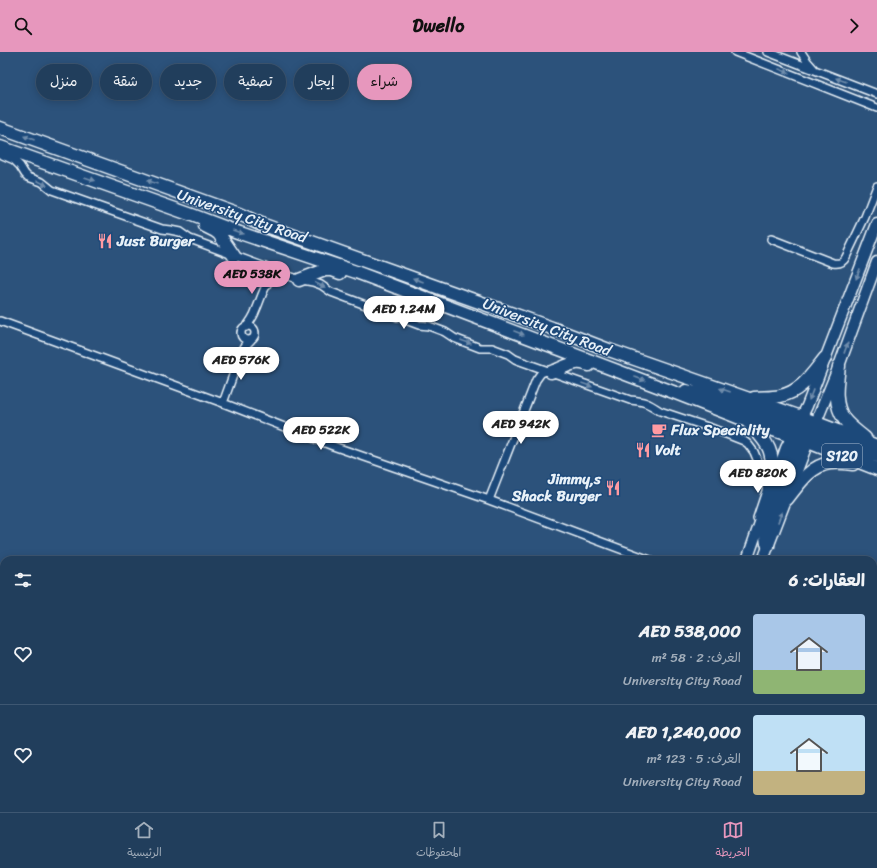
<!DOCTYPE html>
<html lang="ar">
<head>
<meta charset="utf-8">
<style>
  body { margin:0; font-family:Sriracha,"Playpen Sans Arabic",sans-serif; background:#294562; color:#f1f3f6; direction:rtl; height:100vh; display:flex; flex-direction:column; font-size:15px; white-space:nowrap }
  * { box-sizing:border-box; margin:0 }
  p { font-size:13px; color:#a2aebb }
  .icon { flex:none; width:22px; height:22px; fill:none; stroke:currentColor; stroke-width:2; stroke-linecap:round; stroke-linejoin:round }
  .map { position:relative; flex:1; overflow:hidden; direction:ltr }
  .drawer { position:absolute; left:0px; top:504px; width:877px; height:256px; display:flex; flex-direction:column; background:#213e5c; border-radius:12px 12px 0 0; box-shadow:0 2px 10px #0003,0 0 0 1px #3e5772; direction:rtl }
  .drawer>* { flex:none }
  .top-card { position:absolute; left:12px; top:12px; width:400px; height:36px; direction:rtl; display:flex; gap:8px }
  .price { position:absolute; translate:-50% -34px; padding:0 9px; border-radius:14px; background:#fff; color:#222; font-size:13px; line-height:26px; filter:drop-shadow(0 1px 2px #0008) }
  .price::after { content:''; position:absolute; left:50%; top:24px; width:12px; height:9px; margin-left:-6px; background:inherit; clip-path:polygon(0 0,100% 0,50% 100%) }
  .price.selected { background:#e797bd; color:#111 }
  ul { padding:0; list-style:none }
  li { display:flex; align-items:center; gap:12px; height:100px; padding:0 12px }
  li+li { border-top:1px solid #3e5772 }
  li span { display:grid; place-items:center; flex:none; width:112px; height:80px; border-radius:4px; color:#555 }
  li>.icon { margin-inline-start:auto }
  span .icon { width:48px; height:48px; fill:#fffc; stroke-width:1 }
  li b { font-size:17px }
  h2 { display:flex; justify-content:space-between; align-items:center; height:48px; padding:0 12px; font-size:17px }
  .tag { padding:0 14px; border-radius:18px; background:#213e5c; box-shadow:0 2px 10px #0003,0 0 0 1px #3e5772; font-size:14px; line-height:36px }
  .tag.selected { background:#e797bd; color:#111 }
  header { display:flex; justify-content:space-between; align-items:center; height:52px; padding:0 12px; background:#e797bd; color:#111; font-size:18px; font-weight:700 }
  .dock { display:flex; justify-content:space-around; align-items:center; height:56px; border-top:1px solid #3e5772; background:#213e5c; font-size:11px; color:#a2aebb }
  .dock a { display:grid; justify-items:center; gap:2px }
  .dock .selected { color:#e797bd }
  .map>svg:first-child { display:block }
</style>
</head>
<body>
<header><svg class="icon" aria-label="forward" viewBox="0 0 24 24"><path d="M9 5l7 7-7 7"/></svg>Dwello<svg class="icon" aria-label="search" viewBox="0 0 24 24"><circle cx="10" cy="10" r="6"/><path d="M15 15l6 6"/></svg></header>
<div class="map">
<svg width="877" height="760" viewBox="0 0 877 760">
  <rect width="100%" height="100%" fill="#2c527b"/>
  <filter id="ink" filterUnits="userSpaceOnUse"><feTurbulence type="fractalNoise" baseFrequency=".025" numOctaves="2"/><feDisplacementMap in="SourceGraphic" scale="8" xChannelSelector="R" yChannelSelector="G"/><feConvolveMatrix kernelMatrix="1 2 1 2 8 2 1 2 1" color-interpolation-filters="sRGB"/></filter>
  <g filter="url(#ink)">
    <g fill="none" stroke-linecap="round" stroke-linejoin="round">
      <!-- street casing -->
      <g stroke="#e8f1f8" stroke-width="10">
        <path id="street" d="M735,0L877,56
          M768,0L877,42
          M801,0L807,9L814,17
          M0,102L14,108L20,114L25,122L28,125L42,130L52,138L162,177L170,178L180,180L190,187L297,227L313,230L321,233L331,240L419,273L429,274L445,280L454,286L480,296H492L508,302L515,307L520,309L630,348C644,349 648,351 660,359L711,376L744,389L748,392L754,400L767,431L766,439L757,466
          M771,187L833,211C839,212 843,211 846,205L865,165L877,134
          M0,269L223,351L333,394L489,448L650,508
          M241 281a7 7 0 1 1 14 0a7 7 0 1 1-14 0Z
          M246,275C250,270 254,264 256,258C262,245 265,227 279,221
          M223,351L241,301L245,294L251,288
          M489,448L536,328L541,321L546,319"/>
      </g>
      <!-- secondary casing -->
      <g stroke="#e8f1f8" stroke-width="13">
        <path id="secondary" d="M747,508L786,396L807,354L877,172
          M763,508L808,390L839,314L877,210
          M0,687L4,688
          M0,699L4,701
          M159,756L171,760
          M188,756L199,760
          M646,760L649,756
          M661,760L664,756"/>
      </g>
      <!-- primary casing -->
      <g stroke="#e8f1f8" stroke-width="15">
        <path id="primary" d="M0,76L239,162L264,173L552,276L609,298L801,365L877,394
          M0,95L192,163L240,181L356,220L673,340L745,368L808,390L877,417
          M205,174L215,179L219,182L234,204
          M299,228L325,218H332L340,221
          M839,314C837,332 833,351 844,367C849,374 858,380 865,386
          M551,320C559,318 568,312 576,311C581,310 585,312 589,313
          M686,339L707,343L796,376L806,375L816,371
          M754,346C763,345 771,346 780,344C801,340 812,322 825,306
          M748,370C771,394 772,397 774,430
          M799,381L802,379L810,380L877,404
          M787,447C799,432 810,414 830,411C838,410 846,411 853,412
          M768,494C765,487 766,481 768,473L802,380"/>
      </g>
      <!-- street -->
      <use href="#street" stroke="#1f4a7a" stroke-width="7"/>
      <!-- secondary -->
      <use href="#secondary" stroke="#1f4a7a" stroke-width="10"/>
      <!-- primary -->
      <use href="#primary" stroke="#1f4a7a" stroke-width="12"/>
    </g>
    <!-- one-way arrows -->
    <defs><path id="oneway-solid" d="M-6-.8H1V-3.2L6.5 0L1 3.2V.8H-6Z"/></defs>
    <g fill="#6f8dac">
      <use href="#oneway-solid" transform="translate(784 19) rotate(21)"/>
      <use href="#oneway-solid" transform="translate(841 28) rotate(-160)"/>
      <use href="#oneway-solid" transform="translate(29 86) rotate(-160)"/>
      <use href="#oneway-solid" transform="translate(90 127) rotate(19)"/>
      <use href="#oneway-solid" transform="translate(152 130) rotate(-160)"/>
      <use href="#oneway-solid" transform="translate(42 131) rotate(27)"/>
      <use href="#oneway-solid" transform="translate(238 180) rotate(20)"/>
      <use href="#oneway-solid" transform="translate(858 222) rotate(111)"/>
      <use href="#oneway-solid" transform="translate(418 228) rotate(-160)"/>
      <use href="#oneway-solid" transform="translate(320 233) rotate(25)"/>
      <use href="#oneway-solid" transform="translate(519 281) rotate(21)"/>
      <use href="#oneway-solid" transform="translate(466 290) rotate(20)"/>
      <use href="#oneway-solid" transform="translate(846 296) rotate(-70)"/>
      <use href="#oneway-solid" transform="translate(640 327) rotate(21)"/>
      <use href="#oneway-solid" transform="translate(587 333) rotate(20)"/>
      <use href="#oneway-solid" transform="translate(725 338) rotate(-161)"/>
      <use href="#oneway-solid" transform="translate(811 343) rotate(111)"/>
      <use href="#oneway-solid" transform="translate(780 465) rotate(-69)"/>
    </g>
  </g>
  <!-- icons -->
  <defs>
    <g id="restaurant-bare" transform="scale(1.2)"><path d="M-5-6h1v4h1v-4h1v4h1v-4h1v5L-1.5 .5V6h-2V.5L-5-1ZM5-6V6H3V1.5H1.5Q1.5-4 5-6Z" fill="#ff9aa2" stroke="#1f4a7a" stroke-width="2.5" paint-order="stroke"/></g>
    <g id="cafe-bare" transform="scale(1.2)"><path d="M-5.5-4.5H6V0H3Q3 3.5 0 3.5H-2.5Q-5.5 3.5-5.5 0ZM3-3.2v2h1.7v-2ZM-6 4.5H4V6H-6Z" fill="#ff9aa2" stroke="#1f4a7a" stroke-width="2.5" paint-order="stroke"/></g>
  </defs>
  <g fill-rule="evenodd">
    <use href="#restaurant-bare" x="105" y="189"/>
    <use href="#cafe-bare" x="659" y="378"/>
    <use href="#restaurant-bare" x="643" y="398"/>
    <use href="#restaurant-bare" x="613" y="436"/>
  </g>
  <g text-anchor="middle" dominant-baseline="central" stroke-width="3" stroke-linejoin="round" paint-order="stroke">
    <!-- shield labels -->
    <rect fill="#1f4a7a" stroke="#acbfd2" stroke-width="1" x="822" y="392" width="40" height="24" rx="3"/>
    <g font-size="14" font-weight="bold" fill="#e8f1f8">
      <text x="842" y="404">S120</text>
    </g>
    <!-- street labels -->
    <g font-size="15" fill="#e8f1f8" stroke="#1f4a7a">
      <text transform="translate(242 164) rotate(19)">University City Road</text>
      <text transform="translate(547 275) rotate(21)">University City Road</text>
    </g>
    <!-- poi labels -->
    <g font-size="15" font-weight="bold" fill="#e8f1f8" stroke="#1f4a7a" text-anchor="start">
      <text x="117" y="189">Just Burger</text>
      <text x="671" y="378">Flux Speciality</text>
      <text x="655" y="398">Volt</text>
      <text x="601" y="427" text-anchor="end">Jimmy,s<tspan x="601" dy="17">Shack Burger</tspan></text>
    </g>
  </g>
</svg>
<b class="price selected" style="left:252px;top:243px">AED 538K</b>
<b class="price" style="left:404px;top:278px">AED 1.24M</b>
<b class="price" style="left:241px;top:329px">AED 576K</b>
<b class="price" style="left:521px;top:393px">AED 942K</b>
<b class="price" style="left:321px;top:399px">AED 522K</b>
<b class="price" style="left:758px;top:442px">AED 820K</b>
<div class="top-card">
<a class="tag selected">شراء</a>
<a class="tag">إيجار</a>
<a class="tag">تصفية</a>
<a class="tag">جديد</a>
<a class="tag">شقة</a>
<a class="tag">منزل</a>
</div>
<section class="drawer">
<h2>العقارات: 6<svg class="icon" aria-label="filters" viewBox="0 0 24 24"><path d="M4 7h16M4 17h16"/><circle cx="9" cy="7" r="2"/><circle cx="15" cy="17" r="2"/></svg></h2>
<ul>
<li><span style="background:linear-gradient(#a9c7e8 70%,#8fb573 0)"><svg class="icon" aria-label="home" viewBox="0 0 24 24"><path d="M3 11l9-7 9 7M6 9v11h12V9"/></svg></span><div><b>AED 538,000</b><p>الغرف: 2 · 58 m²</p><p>University City Road</p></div><svg class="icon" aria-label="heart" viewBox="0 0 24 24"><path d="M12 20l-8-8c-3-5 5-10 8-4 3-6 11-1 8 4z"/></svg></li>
<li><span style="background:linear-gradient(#bfe0f5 70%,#c2b280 0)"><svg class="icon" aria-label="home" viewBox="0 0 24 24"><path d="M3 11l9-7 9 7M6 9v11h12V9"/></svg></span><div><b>AED 1,240,000</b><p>الغرف: 5 · 123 m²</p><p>University City Road</p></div><svg class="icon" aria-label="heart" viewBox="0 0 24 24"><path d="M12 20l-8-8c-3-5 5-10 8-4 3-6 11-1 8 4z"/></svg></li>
</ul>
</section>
</div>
<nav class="dock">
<a class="selected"><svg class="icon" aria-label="map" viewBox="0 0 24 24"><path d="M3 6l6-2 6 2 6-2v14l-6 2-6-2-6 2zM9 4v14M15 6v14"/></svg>الخريطة</a>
<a><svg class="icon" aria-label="saved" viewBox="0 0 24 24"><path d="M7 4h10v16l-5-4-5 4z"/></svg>المحفوظات</a>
<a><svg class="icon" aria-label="home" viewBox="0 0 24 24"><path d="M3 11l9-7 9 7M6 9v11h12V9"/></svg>الرئيسية</a>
</nav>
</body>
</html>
